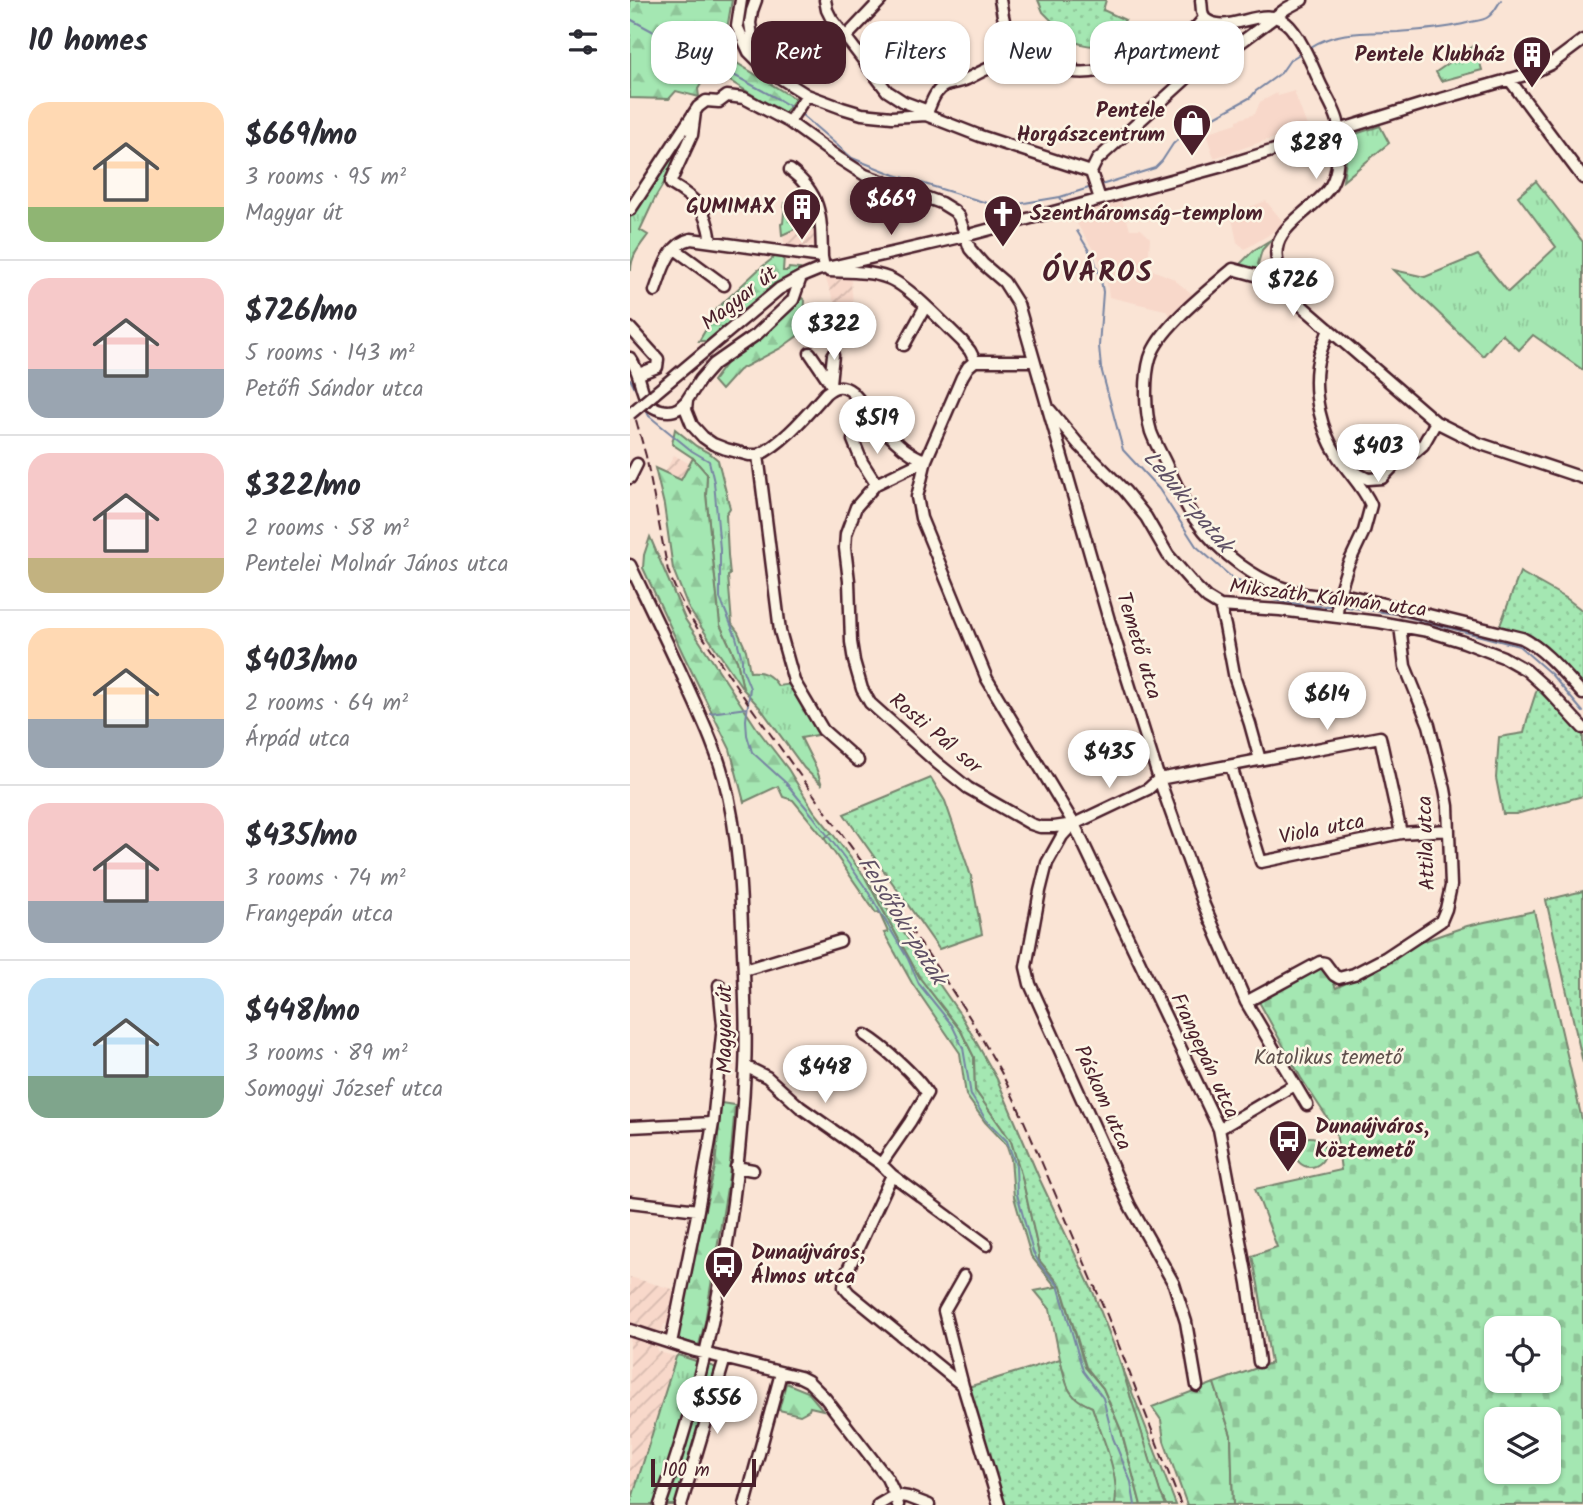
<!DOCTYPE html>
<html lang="en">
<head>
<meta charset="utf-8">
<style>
  body { margin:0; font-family:Kalam,sans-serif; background:#f2f2f3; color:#2b2b33; height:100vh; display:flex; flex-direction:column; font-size:26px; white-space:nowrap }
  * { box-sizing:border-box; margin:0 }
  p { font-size:23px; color:#7c7c81 }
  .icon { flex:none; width:38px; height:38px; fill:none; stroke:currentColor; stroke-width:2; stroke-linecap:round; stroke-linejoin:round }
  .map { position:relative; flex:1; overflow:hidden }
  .drawer { display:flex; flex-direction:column; background:#fff; width:630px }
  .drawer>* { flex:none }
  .banner { position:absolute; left:21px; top:21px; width:665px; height:63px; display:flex; gap:14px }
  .buttons { position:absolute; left:854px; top:1316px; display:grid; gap:14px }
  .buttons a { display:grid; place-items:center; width:77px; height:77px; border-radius:14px; background:#fff; box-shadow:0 2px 5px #0004; font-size:35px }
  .scale { position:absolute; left:21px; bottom:18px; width:105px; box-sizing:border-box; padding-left:7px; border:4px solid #4a1f2b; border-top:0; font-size:19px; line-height:24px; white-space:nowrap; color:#4a1f2b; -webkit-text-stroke:5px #fcf5e5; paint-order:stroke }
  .price { position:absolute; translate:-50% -60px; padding:0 16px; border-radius:24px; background:#fff; color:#222; font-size:23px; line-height:46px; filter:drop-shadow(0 2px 4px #0008) }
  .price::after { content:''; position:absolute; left:50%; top:42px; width:21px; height:16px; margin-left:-10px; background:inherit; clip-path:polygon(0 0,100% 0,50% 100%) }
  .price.on { background:#4a1f2b; color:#fff }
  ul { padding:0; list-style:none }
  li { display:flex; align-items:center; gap:21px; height:175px; padding:0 28px }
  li+li { border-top:2px solid #e1e1e2 }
  li span { display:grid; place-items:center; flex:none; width:196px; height:140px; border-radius:21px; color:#555 }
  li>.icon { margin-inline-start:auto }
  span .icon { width:84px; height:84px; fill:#fffc; stroke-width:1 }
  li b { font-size:30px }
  h2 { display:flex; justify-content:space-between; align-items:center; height:84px; padding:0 28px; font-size:30px }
  .tag { padding:0 24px; border-radius:21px; background:#fff; box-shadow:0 2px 5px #0004; font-size:24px; line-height:63px }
  .tag.on { background:#4a1f2b; color:#fff }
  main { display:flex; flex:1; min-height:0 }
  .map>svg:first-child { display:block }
</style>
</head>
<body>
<main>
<section class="drawer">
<h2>10 homes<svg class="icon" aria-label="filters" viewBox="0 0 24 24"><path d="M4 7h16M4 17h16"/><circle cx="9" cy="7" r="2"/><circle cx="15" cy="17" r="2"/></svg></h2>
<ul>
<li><span style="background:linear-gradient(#ffd9b3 75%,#8fb573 0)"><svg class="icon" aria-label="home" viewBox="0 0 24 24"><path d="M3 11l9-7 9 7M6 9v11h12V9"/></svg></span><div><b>$669/mo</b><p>3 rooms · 95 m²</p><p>Magyar út</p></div></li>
<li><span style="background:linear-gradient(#f6c9c9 65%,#9aa5b1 0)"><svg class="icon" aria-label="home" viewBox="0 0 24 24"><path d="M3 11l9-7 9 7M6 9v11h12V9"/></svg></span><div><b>$726/mo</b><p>5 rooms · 143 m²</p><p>Petőfi Sándor utca</p></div></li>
<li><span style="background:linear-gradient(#f6c9c9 75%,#c2b280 0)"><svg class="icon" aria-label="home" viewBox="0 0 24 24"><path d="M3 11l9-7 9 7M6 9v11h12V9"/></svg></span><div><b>$322/mo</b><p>2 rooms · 58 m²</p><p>Pentelei Molnár János utca</p></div></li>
<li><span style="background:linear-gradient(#ffd9b3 65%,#9aa5b1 0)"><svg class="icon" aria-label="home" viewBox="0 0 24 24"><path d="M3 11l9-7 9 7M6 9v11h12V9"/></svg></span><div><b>$403/mo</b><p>2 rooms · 64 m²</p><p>Árpád utca</p></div></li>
<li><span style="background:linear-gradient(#f6c9c9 70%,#9aa5b1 0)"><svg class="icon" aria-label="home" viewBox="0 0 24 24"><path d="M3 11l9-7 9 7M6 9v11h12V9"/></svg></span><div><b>$435/mo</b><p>3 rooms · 74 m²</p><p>Frangepán utca</p></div></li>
<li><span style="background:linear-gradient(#bfe0f5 70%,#7fa58c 0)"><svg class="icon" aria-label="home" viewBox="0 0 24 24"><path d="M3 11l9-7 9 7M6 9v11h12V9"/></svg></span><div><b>$448/mo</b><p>3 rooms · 89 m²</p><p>Somogyi József utca</p></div></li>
</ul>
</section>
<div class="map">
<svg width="953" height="1505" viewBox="0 0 953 1505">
  <defs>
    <pattern id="industrial-furrows" width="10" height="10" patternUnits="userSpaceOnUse" patternTransform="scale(1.75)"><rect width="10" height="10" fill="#f8d8ca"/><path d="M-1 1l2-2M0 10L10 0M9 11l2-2" fill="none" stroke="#d6b9ae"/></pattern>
    <pattern id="grass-tufts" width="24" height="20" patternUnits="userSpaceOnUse" patternTransform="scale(1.75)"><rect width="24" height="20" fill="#a4e7b2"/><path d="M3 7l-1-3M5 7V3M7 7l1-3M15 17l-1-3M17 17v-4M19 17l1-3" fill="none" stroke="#8fc699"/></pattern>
    <pattern id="forest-firs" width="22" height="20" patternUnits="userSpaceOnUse" patternTransform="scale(1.75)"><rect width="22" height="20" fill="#a4e7b2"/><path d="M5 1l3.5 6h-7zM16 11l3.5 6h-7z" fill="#8fc699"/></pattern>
    <pattern id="cemetery-stones" width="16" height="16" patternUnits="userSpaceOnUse" patternTransform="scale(1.75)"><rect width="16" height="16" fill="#a4e7b2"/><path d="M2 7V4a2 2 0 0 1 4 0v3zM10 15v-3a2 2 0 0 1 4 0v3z" fill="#8fc699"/></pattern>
    <pattern id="garden-dots" width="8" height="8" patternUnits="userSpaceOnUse" patternTransform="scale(1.75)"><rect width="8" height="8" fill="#a4e7b2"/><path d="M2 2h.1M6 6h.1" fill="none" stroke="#8fc699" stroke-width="1.8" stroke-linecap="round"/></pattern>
  </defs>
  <rect width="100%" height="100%" fill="#fae4d5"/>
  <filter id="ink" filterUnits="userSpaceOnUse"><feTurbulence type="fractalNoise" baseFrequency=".0143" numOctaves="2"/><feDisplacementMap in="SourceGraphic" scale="14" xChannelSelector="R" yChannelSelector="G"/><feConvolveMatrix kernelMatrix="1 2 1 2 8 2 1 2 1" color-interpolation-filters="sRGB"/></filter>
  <g filter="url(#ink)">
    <!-- built -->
    <path fill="#f8d8ca" d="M664,91L678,129L634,141L584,158L576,133L607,123V120L625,114L630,102L647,93L648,96Z
      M490,199L500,229H511L520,238L518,268L542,278L566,297L542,318L535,310L479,297L476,277L471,262L440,213Z
      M636,201L654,223L637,236L615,249L607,242L601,214Z"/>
    <!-- industrial -->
    <path fill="url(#industrial-furrows)" d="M181,196L189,245L155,247L151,224L153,223L155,203L165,202Z
      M207,272L220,274L223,302L207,310L195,277Z
      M44,455L60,464L51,480L35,472Z
      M0,1277L46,1290L39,1326L34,1324L27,1351L46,1357L0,1503Z"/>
    <!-- grass -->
    <path fill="url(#grass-tufts)" stroke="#77836e" stroke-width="2" d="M845,45L852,70L811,81L806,72Z
      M62,123L49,158L25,198L10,230L18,235C10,246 1,256 1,270H0V216Z
      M750,126L759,143L713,181L716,160V137Z
      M906,181L953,242V370L903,335L889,350L872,334L853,356L764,270L795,277L848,255L878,292L926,247L888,196Z
      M642,239L632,250L628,264L633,272L647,284L646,285L610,264L624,250Z
      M45,429L66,446L81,454L88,460L100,508L96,514L98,555L100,575L98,576L102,624L108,632L116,650L120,672C133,671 140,674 148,686L162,684L192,734L171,738L186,768L192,785L174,768L131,709L113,689L107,661L90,625L76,494L77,475L63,458L42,444Z
      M202,833L235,877L290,978L331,1031L344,1057L345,1090L381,1141L392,1177L409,1254V1260L431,1286L426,1287L401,1256L384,1197L381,1159L376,1144L355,1122L336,1095L330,1053L282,983L254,933L258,932L249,912L246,913L194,838Z
      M48,1355L90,1369L51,1505H0L46,1357Z"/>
    <!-- forest -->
    <path fill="url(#forest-firs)" stroke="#77836e" stroke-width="2" d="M0,0H102L97,29L107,63L165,99L154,114L80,69L68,89L69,97L46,91L39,99L0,98Z
      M181,196L188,227L178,229L168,226L163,230L152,235L151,224L153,223L155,203L165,202Z
      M147,255L154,256L153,271H158L159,268L170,269L169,271L145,283L77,341H69L82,319L81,314L127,271Z
      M172,298L175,301L173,332L151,348L109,370L91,390L83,381L100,358L137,331Z
      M63,458L77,474L76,495L90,625L107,661L113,689L59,609L43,569L34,505L25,468L51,480Z
      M20,537L55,619L128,730L158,769L184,811L202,833L194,838L163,800L153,797L148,786L114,802L100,749L53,654L13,568L14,555Z
      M91,1103L105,1105L99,1176L75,1322L69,1345L47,1339L56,1289L85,1167Z
      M665 1152a15 15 0 1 1 30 0a15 15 0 1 1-30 0Z
      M431,1286L455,1367L473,1388L491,1430L511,1505H485L484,1475L462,1407L446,1400L438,1388L430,1359L420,1309L405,1291Z
      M488,1356L546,1505H536L530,1493Z
      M156,1383L178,1392L193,1410L180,1407L179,1410L170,1415L149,1410Z
      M584,1383L601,1435L603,1505H557L534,1441L531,1420L522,1407Z"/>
    <!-- cemetery -->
    <path fill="url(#cemetery-stones)" stroke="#77836e" stroke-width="2" fill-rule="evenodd" d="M904,911L953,1124V1505H603L601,1435L584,1383L641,1363L628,1284L622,1256L647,1247L625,1189L711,1170L706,1131L671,1078L628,1000L691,966L696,968L706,988L751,967L785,944L837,926ZM866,1328H919V1381H866ZM866,1419H919V1472H866Z"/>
    <!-- garden -->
    <path fill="url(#garden-dots)" stroke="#77836e" stroke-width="2" d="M408,0H476L473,10L495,20C491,25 476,42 472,44C458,51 431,36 418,29L423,22L413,12Z
      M890,572L936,598L953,611V693L898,637L868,631Z
      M907,689L953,733V796L886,814H873L866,778L869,737L894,733L897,720Z
      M301,778L315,801L341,876L352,934L309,949L214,814Z
      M235,877L332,1017L367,1079L410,1180L463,1292L488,1356L530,1492L536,1505H511L491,1430L473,1388L456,1367L431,1286L409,1260V1254L392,1177L381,1141L345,1090L344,1057L331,1031L290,978Z
      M953,891V1063L916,900Z
      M430,1359C437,1385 435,1396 462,1407C472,1437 490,1474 485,1505H374L338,1387Z"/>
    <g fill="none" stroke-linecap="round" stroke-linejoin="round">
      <!-- stream -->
      <path stroke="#7784a2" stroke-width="2" d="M0,19L148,99L164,109
        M679,48C707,30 736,33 768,32C791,30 815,29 837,23C843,21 853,21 858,17C864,13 867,6 871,0
        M171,114L222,158L265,175L370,207L430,197L432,201
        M471,185L525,168L532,161L543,144L554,134L621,97L626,91L651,73L660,60L671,53
        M430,197L462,187
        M447,231L464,259L471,280L473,292L469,346L471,368L493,450L529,489L566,546L601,577L644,600L681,606H705
        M0,379L10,398
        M14,406L19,416L62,451L79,461L84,482L90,549V598L106,637L112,659V668L120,688L116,720L117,735L122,752L156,783L183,816L219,864L237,890L278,959L289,984L322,1025L333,1048L341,1095L356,1120L377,1141L386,1166L387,1194L403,1252L411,1266L428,1285L453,1371L473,1398L483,1438L501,1482L505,1505
        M710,606L766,614L889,646L921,674L953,712
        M80,713L117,708"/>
      <!-- minor casing -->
      <g stroke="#4a1f2b" stroke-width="15">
        <path id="minor" d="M111,0L107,26L119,52L136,69L177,95L212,108L232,114L262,117L296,115L350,136L461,172
          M195,0L197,10L201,18L257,91L274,102L298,111
          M370,0C372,9 373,19 376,28C386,53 418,60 442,67
          M571,0L572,11L574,18
          M574,18C597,38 632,3 656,23C669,33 683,67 690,83C695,94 706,111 708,122C709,127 707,133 707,138C708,155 709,170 701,185C696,194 687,201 679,208C670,216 658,225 652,235C636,259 658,288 673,307L806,422L848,443L953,478
          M215,38L251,0
          M125,57L120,23L122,11L126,0
          M879,79L953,178
          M65,112L62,135L41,181V184C68,200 76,209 81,241
          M296,115C301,105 304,90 316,85C323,83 330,82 337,79C351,72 366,63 381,63C408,62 434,75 461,72C481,70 496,57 515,50C529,44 547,42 560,33C565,29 570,23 574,18
          M159,122L177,95
          M160,170C193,195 191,219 192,257
          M461,172L467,160L558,77L583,63L657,8L672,0
          M461,172L470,199
          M0,210L68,107L76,101L89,102L97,96L114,98L159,122L210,159L235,175L311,203L324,211L329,217L340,249L353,264L374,282L388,304L479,620L529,779L574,905L616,1002L677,1105
          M45,249L94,285
          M199,271C217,272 240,271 258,278C279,286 314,324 332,341L340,351L345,361
          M171,277L163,300L127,334L84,364L70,380L57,400L56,410L62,425L73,437L83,444L96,449L119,455H128L150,631L164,681L193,730L228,761
          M660,290H652L625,275L603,269C579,290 529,328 520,358C514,379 515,412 521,432C525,443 532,455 537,466C546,483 553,502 564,518C589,553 628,584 671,593C683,596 696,596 708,597
          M25,291C32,272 38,244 61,239L192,257L194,268
          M0,328L28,359L27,367L9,374
          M699,329C695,341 689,353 687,366C683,395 691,430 707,455C718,473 733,486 741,505L734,531L718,565L708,597L707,616
          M274,345L295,307
          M180,353L203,387
          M0,358C11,373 9,387 17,401C23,410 39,414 49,408C51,406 55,403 57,400
          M404,361H345L338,367L332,377L296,460L287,497L291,518L357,679L444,824L589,1129L618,1283L629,1362
          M200,383L203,355
          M24,394L149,289L171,277L188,270L335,236L593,166L790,105L902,73L921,64L953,40
          M420,410L450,446L495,491L516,517L538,555L565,586L577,598L590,606L650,610L749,622L798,631L834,642L873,657L896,670L916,688L953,728
          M223,440L232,462L246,484
          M128,455C153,444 178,413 196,393C206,385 213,385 222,392C243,414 266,452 296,460
          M296,460L246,484L226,507L216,534L215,548L219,581L221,642L224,661L232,689L240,703L307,763L338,788L401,824L410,827H424L444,824L518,789L529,779L750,737L771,833
          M722,471L738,479L752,478L772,457L785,452L793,445L806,422
          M0,478L7,464
          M0,565C20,607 40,648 59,690C72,719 86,748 94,779C109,835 111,894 113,952C115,991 117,1030 115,1069C108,1217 80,1365 30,1505
          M709,593L892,638C916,650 935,675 953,694
          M590,606L595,626L605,679L620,724L630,760
          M601,766L631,862L771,833L819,830
          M443,824L432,836L417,863L410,891L396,967L400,984L500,1206L544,1284L556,1322L567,1386
          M114,970L210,941
          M616,1002L690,962L695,963L704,975L709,978L724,974L755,958L811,921L816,909L821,886L818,806L815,789L799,725L775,666L770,626
          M235,1035C253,1046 286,1075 297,1093L280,1122L251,1164
          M115,1069H121L137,1077L170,1107L251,1164L262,1175L357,1245
          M0,1127L83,1123
          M589,1129L664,1085
          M106,1167L123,1170
          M262,1175L215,1276L214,1287L219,1293L333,1386L369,1505
          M0,1202L68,1210
          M0,1330L65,1351L170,1377L178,1381L195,1398L257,1478L265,1495L268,1505
          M41,1343L68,1210L83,1123L93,1025L89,985
          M333,1386L314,1311L334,1276
          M51,1505L95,1358
          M115,1505L151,1373
          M248,1505L265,1495L278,1497L299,1505"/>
      </g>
      <!-- minor -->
      <use href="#minor" stroke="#fcf5e5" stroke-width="10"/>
      <!-- rail -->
      <path stroke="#4a1f2b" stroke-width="2" stroke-dasharray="10 5" stroke-linecap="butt" d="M0,406L6,420L16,456L38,571L48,595L59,616L111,693L300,957L340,1018L371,1072L388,1107L477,1315L551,1505"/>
      <!-- minor-bridge casing -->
      <g stroke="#4a1f2b" stroke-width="15" stroke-linecap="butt">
        <path id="minor-bridge" d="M0,414L24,394"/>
      </g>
      <!-- minor-bridge -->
      <use href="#minor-bridge" stroke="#fcf5e5" stroke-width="10"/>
    </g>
  </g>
  <!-- icons -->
  <defs>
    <g id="building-pin" transform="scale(2.0125)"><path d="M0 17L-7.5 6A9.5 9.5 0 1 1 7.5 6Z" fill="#4a1f2b" stroke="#fcf5e5"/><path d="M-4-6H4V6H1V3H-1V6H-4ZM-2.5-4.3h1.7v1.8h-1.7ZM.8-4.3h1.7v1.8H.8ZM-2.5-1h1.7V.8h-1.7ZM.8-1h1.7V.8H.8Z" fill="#fff"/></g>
    <g id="shop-pin" transform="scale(2.0125)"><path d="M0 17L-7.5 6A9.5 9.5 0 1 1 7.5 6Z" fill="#4a1f2b" stroke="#fcf5e5"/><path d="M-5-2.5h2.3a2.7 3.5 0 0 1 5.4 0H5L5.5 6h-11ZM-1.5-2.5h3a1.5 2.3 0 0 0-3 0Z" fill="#fff"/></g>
    <g id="church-pin" transform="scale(2.0125)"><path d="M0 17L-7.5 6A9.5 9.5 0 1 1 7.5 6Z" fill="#4a1f2b" stroke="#fcf5e5"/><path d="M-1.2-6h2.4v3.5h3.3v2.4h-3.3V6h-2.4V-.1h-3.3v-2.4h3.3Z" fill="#fff"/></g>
    <g id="bus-pin" transform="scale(2.0125)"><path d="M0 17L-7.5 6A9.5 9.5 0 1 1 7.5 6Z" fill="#4a1f2b" stroke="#fcf5e5"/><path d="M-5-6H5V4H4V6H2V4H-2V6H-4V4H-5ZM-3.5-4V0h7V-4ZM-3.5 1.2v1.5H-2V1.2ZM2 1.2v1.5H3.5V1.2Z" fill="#fff"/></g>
  </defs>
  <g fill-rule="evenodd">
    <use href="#building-pin" x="902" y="55"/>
    <use href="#shop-pin" x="562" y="123"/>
    <use href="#building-pin" x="172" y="207"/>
    <use href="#church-pin" x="373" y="214"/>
    <use href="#bus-pin" x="658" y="1139"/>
    <use href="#bus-pin" x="94" y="1265"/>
  </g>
  <g text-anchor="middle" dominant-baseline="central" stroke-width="5" stroke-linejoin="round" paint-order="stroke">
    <!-- poi labels -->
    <g font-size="21" font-weight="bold" fill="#4a1f2b" stroke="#fcf5e5" text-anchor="end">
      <text x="875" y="55">Pentele Klubház</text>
      <text x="535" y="111">Pentele<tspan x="535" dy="24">Horgászcentrum</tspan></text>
      <text x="145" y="207">GUMIMAX</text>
      <text x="400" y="214" text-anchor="start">Szentháromság-templom</text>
      <text x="685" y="1127" text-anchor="start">Dunaújváros,<tspan x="685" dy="24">Köztemető</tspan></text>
      <text x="121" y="1253" text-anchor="start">Dunaújváros,<tspan x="121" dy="24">Álmos utca</tspan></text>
    </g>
    <!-- street labels -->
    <g font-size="21" fill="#4a1f2b" stroke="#fcf5e5">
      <text transform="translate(110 299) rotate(-38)">Magyar út</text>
      <text transform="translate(698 599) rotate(7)">Mikszáth Kálmán utca</text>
      <text transform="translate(508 646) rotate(73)">Temető utca</text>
      <text transform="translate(305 734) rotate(40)">Rosti Pál sor</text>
      <text transform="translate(692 830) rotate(-11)">Viola utca</text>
      <text transform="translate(797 843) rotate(-92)">Attila utca</text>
      <text transform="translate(95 1029) rotate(-90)">Magyar út</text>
      <text transform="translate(574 1056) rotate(65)">Frangepán utca</text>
      <text transform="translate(472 1098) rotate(66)">Páskom utca</text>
    </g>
    <!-- park labels -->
    <g font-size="21" fill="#60514d" stroke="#fcf5e5">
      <text x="698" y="1058">Katolikus temető</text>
    </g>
    <!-- water labels -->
    <g font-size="23" font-style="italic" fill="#605166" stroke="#fcf5e5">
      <text transform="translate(557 502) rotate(50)">Lebuki-patak</text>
      <text transform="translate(271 921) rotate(58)">Felsőfoki-patak</text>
    </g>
    <!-- district labels -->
    <g font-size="28" font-weight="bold" letter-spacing="2" fill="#4a1f2b" stroke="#fcf5e5">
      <text x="468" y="273">ÓVÁROS</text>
    </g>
  </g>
</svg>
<div class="buttons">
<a><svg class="icon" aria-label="locate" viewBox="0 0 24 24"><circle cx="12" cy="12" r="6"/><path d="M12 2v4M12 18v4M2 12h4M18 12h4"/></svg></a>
<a><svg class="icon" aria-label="layers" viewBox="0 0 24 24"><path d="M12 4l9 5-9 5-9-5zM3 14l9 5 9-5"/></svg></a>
</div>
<div class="scale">100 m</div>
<b class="price" style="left:686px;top:181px">$289</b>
<b class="price on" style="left:261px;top:237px">$669</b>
<b class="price" style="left:663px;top:318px">$726</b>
<b class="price" style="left:204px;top:362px">$322</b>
<b class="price" style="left:247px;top:456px">$519</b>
<b class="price" style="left:748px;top:484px">$403</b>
<b class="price" style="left:697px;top:732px">$614</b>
<b class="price" style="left:479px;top:790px">$435</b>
<b class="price" style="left:195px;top:1105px">$448</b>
<b class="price" style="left:87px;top:1436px">$556</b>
<div class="banner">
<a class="tag">Buy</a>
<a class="tag on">Rent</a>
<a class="tag">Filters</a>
<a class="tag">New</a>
<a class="tag">Apartment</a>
</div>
</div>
</main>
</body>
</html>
